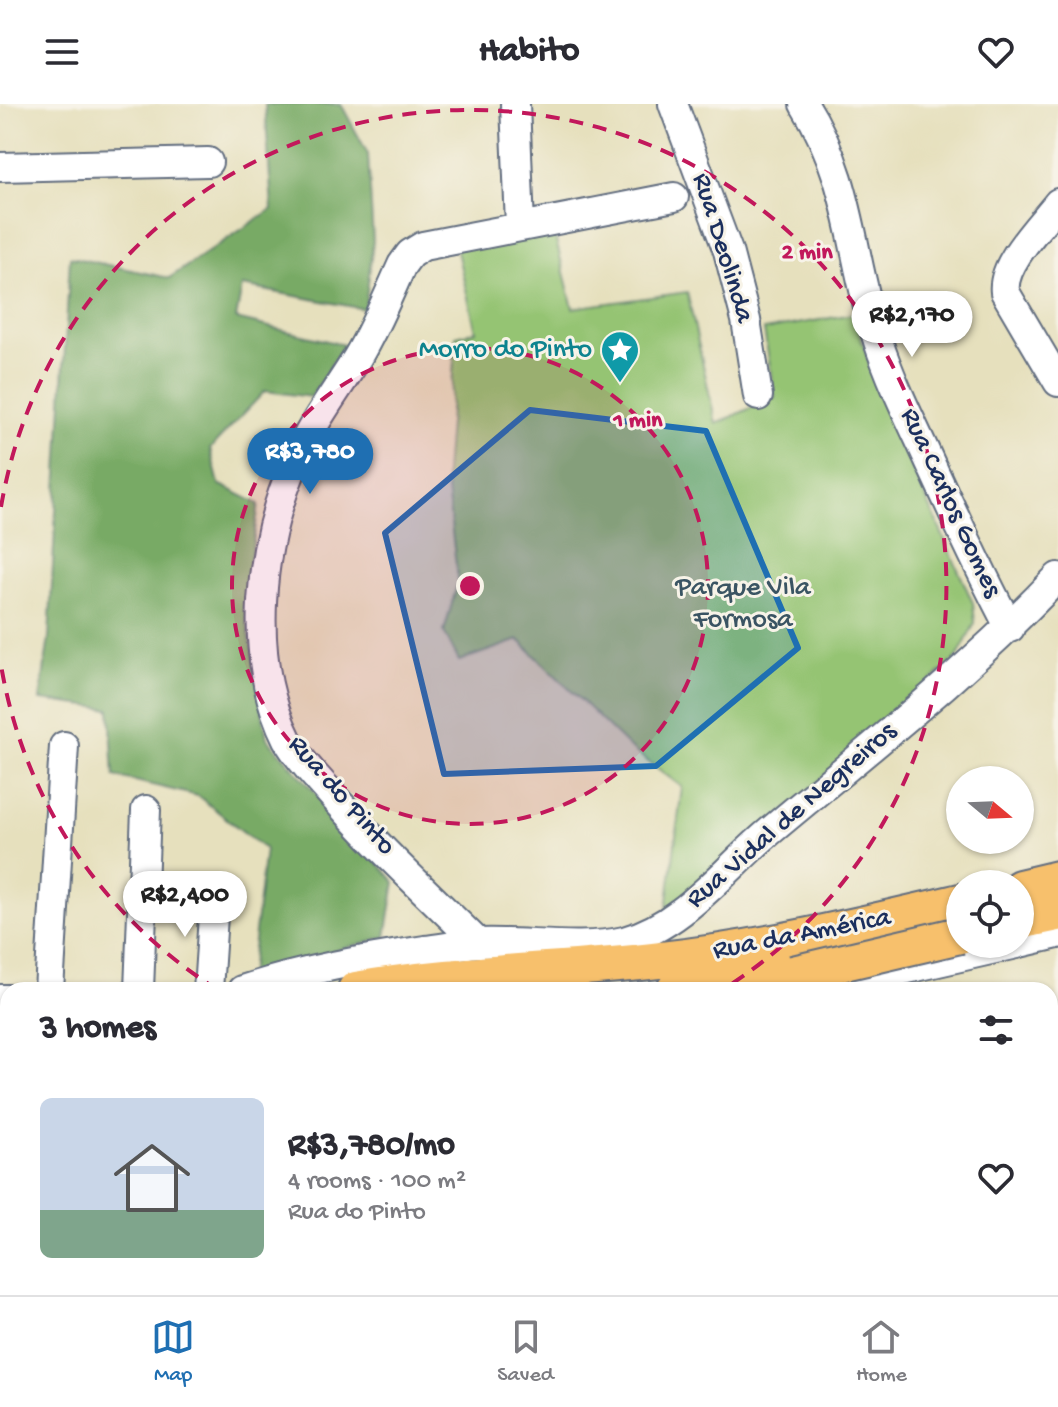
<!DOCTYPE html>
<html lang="en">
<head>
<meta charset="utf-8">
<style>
  body { margin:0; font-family:"Gochi Hand",sans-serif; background:#f7f7f7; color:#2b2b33; height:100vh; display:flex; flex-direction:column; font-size:30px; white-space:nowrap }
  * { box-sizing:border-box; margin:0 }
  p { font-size:26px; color:#7c7c81 }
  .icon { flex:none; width:44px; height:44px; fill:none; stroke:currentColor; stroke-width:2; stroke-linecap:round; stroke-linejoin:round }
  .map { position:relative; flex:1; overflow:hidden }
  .sheet { position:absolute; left:0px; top:878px; width:1058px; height:314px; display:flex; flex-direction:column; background:#fff; border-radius:24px 24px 0 0; box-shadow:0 2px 6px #0004 }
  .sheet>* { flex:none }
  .needle { width:52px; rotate:109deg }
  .controls { position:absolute; left:946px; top:662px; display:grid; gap:16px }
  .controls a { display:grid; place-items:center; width:88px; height:88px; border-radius:50%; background:#fff; box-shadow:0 2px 6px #0004; font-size:40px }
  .price { position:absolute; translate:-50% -68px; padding:0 18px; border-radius:28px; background:#fff; color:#222; font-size:26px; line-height:52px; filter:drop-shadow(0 2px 4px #0008) }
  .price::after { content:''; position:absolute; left:50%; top:48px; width:24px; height:18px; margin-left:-12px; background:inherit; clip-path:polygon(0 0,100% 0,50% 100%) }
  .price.active { background:#1f6fb2; color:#fff }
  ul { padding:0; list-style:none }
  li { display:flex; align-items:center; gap:24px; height:200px; padding:0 40px }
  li+li { border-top:2px solid #e1e1e2 }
  li span { display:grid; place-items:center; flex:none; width:224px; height:160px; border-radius:12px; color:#555 }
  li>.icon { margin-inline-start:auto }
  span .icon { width:96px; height:96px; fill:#fffc; stroke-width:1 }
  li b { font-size:34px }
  h2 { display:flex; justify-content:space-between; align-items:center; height:96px; padding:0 40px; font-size:34px }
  header { display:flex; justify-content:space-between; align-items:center; height:104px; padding:0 40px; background:#fff; font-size:36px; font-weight:700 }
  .dock { display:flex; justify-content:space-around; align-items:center; height:112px; border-top:2px solid #e1e1e2; background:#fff; font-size:22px; color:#7c7c81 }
  .dock a { display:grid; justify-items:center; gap:4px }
  .dock .active { color:#1f6fb2 }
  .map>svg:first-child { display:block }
</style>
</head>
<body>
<header><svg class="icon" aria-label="menu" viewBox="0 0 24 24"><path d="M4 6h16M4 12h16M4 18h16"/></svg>Habito<svg class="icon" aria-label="heart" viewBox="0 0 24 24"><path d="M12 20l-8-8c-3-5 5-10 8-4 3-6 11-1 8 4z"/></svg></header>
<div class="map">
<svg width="1058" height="1191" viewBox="0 0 1058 1191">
  <rect width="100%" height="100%" fill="#f7f3e8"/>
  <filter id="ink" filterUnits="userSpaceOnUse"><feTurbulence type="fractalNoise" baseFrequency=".0125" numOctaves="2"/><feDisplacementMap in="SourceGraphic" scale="16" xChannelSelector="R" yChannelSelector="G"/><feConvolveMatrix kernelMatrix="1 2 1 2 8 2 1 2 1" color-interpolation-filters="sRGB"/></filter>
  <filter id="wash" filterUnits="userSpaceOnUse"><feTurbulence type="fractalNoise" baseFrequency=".006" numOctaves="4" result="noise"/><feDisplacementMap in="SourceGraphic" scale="32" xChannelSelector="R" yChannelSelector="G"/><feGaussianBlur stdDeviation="1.8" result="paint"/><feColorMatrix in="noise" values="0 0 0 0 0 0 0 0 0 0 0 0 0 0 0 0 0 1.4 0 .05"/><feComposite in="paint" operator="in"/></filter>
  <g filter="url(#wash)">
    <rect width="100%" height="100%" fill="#e6e0bd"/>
    <!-- green -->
    <path fill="#95c473" stroke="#587a68" stroke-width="2" d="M552,121L573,204L687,188L716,320L775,293L764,226L853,210L879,289L973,499L975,519L957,554L666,813L682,683L629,643L519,536L459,557L444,528L458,478L445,369L456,232L476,227L455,139Z"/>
    <!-- forest -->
    <path fill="#78aa65" stroke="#4a6c62" stroke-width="2" d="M265,0H341L368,50L373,137L365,205L242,182L236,215L344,241L311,293L265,287L210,345L219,380L259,400L244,499L267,634L395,778L386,833L250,870L265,745L198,692L114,672L110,605L40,596L49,533L70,153L169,174L272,105Z"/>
  </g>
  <g filter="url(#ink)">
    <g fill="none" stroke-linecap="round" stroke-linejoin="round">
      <!-- minor casing -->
      <g stroke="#626d7f" stroke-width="32">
        <path id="minor" d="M515,0L520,122
          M673,0L728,147L746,216L758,292
          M804,0C853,78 850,153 878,237C891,277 910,315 928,354C954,411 980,468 1010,524
          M0,63L208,58
          M1058,99C1040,122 1001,160 1005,188L1058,278
          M478,839C426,788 372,738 325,683C312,668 296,652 287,635C246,553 259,439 295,358C311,320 336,288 357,254C375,224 388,192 402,161L410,150L423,142L674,93
          M1020,839L1058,830
          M49,886L64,642
          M139,886L146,706
          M208,886L214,797
          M242,886C302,866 364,855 425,846C443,844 461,840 479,839C525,837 580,847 624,837C682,822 724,766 768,729C867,646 969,567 1058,473
          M815,886L1017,840
          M0,895H8
          M1050,1152L1058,1149
          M37,1191L44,1184
          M302,1191L306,1184
          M688,1191L691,1184
          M879,1191L880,1184
          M960,1191L963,1184"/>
      </g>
      <!-- major casing -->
      <g stroke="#626d7f" stroke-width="40">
        <path id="major" d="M1020,784L1058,775
          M1020,817L1058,809
          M356,886C456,868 559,868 660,856C762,845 861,821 960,798
          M675,886L793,870
          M0,958L8,957
          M0,989H8"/>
      </g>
      <!-- minor -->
      <use href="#minor" stroke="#fff" stroke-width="28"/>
      <!-- major -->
      <use href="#major" stroke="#f7c06c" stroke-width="36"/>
      <!-- major-bridge casing -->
      <g stroke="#626d7f" stroke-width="40" stroke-linecap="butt">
        <path id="major-bridge" d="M793,870L960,831"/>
      </g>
      <!-- major-bridge -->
      <use href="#major-bridge" stroke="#f7c06c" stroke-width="36"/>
    </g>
  </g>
  <!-- marked area -->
  <path fill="#1f6fb2" fill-opacity="0.2" stroke="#1f6fb2" stroke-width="6" stroke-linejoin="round" d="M530,306L706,327L798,544L656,662L444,670L385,429Z"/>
  <!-- distance rings -->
  <circle cx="470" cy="482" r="238" fill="#c2185b" fill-opacity=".12"/>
  <g fill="none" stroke="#c2185b" stroke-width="4" stroke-dasharray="14 10">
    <circle cx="470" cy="482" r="238"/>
    <path d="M218 886A476 476 0 0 1 1 561M1 403A476 476 0 1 1 722 886"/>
  </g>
  <!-- icons -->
  <defs>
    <g id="sight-pin" transform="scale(2)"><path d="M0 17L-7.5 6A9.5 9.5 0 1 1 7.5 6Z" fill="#0f9aa8" stroke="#f7f3e8"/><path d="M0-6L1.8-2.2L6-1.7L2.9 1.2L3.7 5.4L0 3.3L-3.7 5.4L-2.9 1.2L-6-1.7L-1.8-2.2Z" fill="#fff"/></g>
  </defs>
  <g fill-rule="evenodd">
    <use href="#sight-pin" x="620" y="246"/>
  </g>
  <g text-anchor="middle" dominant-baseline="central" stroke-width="6" stroke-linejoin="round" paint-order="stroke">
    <!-- street labels -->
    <g font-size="28" fill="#1b2f5e" stroke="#f7f3e8">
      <text transform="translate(722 144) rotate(73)">Rua Deolinda</text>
      <text transform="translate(950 399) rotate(65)">Rua Carlos Gomes</text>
      <text transform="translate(341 692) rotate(49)">Rua do Pinto</text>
      <text transform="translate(792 712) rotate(-41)">Rua Vidal de Negreiros</text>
      <text transform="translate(802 831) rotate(-11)">Rua da América</text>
    </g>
    <!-- culture labels -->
    <g font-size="28" fill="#0d838f" stroke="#f7f3e8" text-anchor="end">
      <text x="592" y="246">Morro do Pinto</text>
    </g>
    <!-- park labels -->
    <g font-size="28" fill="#3a5463" stroke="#f7f3e8">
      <text x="743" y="484">Parque Vila<tspan x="743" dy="32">Formosa</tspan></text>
    </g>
  </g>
  <circle cx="470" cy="482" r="12" fill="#c2185b" stroke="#f7f3e8" stroke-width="4"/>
  <g font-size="24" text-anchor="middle" font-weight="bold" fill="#c2185b" stroke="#f7f3e8" stroke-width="6" stroke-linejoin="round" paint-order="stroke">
    <text x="807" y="154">2 min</text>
    <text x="638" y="322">1 min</text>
  </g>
</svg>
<div class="controls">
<a><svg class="needle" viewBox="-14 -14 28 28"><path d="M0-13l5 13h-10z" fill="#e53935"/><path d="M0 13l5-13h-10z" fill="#7c7c81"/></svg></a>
<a><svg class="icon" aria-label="locate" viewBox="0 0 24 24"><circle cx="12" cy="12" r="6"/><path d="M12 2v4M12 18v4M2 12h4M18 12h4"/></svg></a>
</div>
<b class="price" style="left:912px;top:255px">R$2,170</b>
<b class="price active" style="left:310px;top:392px">R$3,780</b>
<b class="price" style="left:185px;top:835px">R$2,400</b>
<section class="sheet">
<h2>3 homes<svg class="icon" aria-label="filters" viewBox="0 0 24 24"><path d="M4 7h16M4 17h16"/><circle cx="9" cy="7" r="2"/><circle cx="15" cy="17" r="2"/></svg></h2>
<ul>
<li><span style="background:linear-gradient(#c9d6e8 70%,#7fa58c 0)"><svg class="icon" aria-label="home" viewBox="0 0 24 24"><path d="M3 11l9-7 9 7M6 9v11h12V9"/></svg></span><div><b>R$3,780/mo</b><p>4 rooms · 100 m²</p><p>Rua do Pinto</p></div><svg class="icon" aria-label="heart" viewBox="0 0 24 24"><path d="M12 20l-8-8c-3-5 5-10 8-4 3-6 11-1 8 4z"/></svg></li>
</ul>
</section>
</div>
<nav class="dock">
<a class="active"><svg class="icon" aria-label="map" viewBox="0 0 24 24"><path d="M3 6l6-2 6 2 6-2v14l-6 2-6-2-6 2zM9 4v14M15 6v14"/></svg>Map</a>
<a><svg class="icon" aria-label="saved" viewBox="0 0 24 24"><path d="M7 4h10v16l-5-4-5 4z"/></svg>Saved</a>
<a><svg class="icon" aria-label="home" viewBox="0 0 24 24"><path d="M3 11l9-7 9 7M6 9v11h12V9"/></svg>Home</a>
</nav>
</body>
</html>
